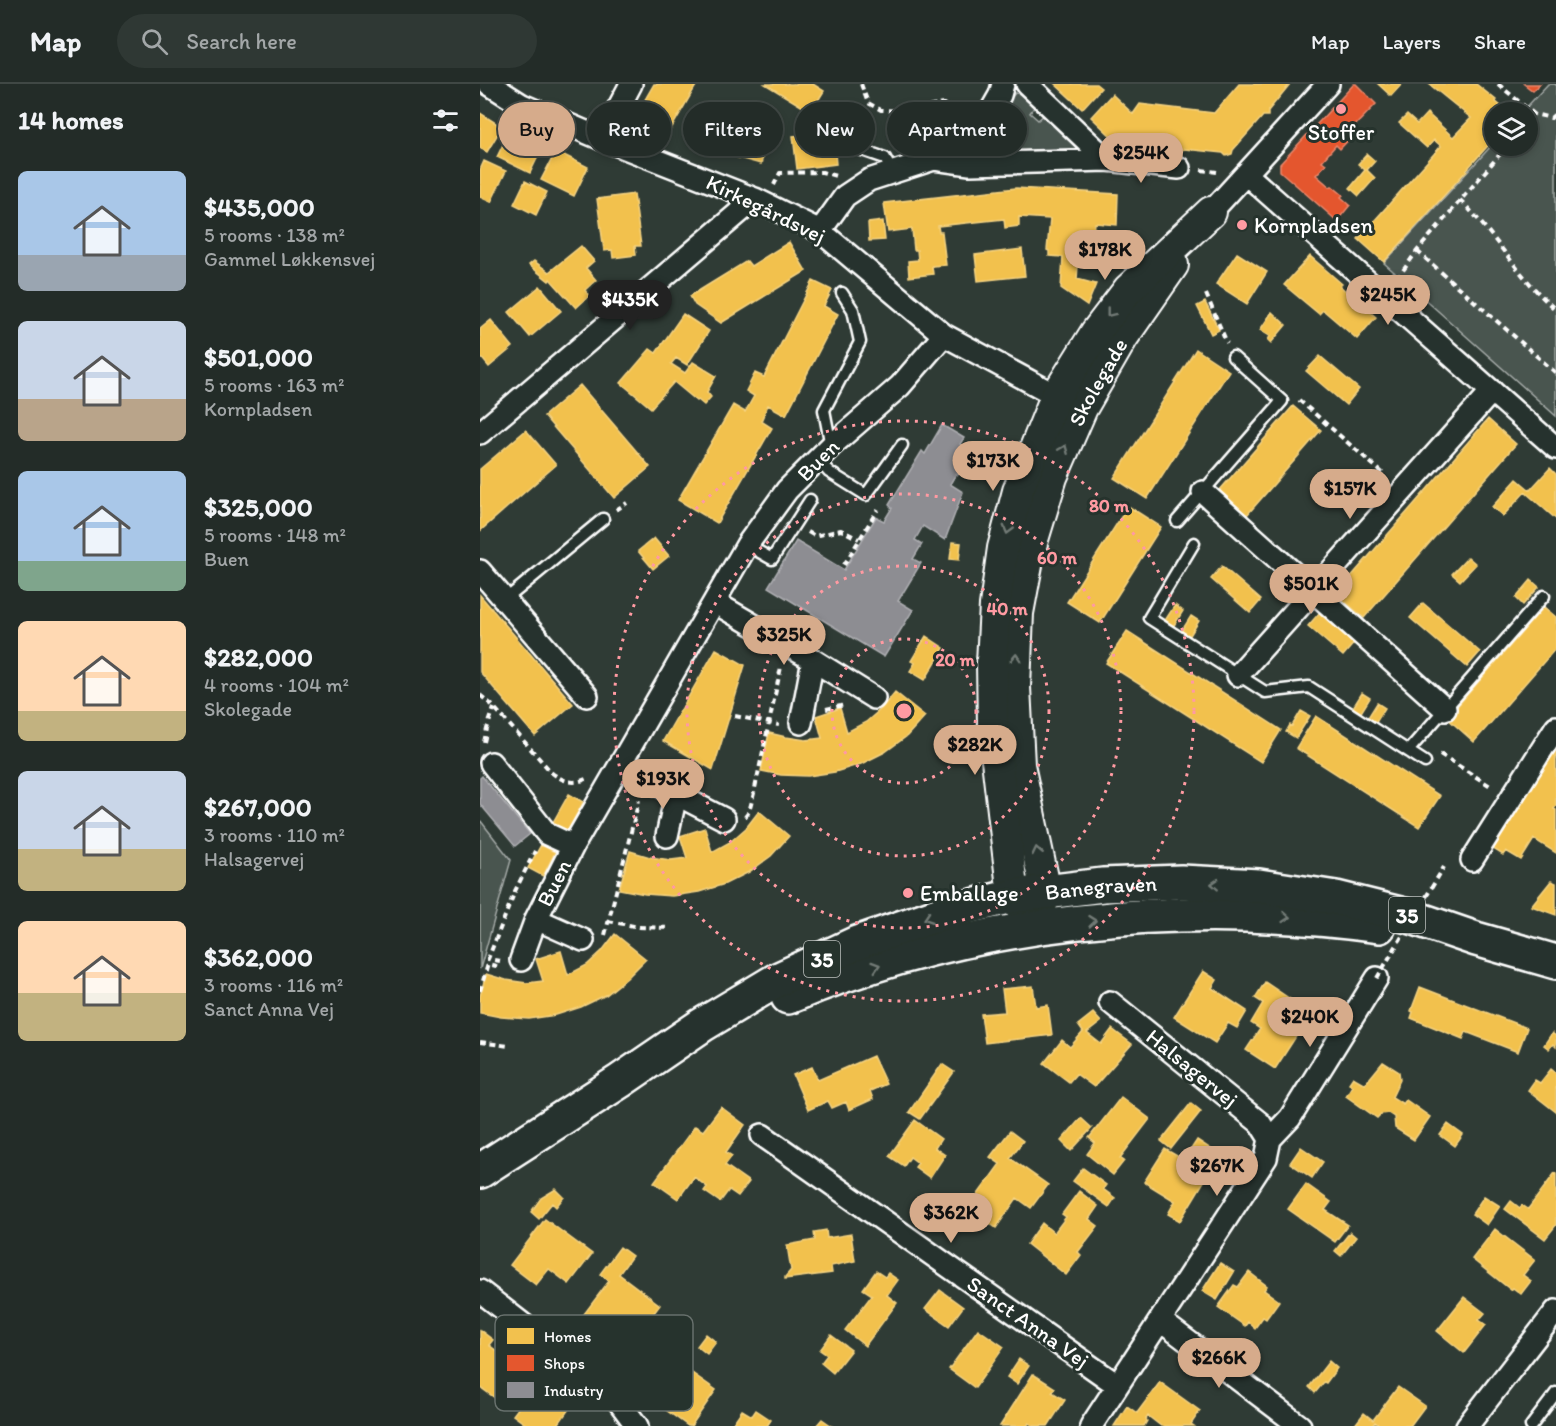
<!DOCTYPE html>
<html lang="en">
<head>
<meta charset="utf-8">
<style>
  body { margin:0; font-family:Itim,sans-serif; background:#2f3834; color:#f1f3f6; height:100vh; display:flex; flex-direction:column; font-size:22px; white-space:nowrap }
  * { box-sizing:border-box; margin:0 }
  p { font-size:20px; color:#a3a7a8 }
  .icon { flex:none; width:33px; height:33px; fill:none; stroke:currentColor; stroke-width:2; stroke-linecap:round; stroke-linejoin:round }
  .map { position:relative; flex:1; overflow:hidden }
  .drawer { display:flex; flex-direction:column; background:#232c28; width:480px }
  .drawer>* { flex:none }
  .banner { position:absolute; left:18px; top:18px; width:570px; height:54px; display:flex; gap:12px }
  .controls { position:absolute; left:1004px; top:18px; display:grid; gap:12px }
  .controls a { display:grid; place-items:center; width:54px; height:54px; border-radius:50%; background:#232c28; box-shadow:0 3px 9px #0003,0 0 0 2px #404845; font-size:30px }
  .price { position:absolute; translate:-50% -51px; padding:0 14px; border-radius:21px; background:#d6ab8b; color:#111; font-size:20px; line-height:39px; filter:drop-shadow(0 2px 3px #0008) }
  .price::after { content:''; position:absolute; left:50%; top:36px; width:18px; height:14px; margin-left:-9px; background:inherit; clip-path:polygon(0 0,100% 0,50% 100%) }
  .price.current { background:#222; color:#fff }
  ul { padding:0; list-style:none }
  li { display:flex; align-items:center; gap:18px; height:150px; padding:0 18px }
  li span { display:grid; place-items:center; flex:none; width:168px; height:120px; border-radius:9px; color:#555 }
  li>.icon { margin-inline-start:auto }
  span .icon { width:72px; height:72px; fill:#fffc; stroke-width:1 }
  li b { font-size:26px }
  h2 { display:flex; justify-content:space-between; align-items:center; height:72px; padding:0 18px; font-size:26px }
  .chip { padding:0 21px; border-radius:27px; background:#232c28; box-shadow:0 3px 9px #0003,0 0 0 2px #404845; font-size:21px; line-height:54px }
  .chip.current { background:#d6ab8b; color:#111 }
  header { display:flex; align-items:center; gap:36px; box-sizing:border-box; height:84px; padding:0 30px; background:#232c28; border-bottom:2px solid #404845 }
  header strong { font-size:28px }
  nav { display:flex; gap:33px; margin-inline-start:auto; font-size:21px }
  .search { width:420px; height:54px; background:#2f3834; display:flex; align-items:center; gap:15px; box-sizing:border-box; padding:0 21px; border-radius:33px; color:#a3a7a8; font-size:22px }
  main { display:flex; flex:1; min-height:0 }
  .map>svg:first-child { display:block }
</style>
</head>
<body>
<header>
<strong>Map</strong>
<div class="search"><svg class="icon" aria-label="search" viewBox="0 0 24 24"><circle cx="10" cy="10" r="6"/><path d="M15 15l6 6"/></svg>Search here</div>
<nav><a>Map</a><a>Layers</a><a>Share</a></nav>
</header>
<main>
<section class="drawer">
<h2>14 homes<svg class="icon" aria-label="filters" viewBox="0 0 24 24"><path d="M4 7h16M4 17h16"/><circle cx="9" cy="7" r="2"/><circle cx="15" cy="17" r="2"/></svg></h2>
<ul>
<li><span style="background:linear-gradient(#a9c7e8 70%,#9aa5b1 0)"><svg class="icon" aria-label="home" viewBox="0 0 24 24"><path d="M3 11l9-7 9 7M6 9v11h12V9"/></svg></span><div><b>$435,000</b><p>5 rooms · 138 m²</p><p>Gammel Løkkensvej</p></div></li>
<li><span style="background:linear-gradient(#c9d6e8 65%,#b9a48a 0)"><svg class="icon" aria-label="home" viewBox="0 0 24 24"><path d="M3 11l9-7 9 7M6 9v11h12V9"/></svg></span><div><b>$501,000</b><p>5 rooms · 163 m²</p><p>Kornpladsen</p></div></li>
<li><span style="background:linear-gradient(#a9c7e8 75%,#7fa58c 0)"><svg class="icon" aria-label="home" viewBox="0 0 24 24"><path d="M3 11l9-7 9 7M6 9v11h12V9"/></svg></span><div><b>$325,000</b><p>5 rooms · 148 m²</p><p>Buen</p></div></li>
<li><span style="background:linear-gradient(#ffd9b3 75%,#c2b280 0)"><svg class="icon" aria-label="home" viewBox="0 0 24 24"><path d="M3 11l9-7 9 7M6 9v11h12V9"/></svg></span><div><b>$282,000</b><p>4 rooms · 104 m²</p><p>Skolegade</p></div></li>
<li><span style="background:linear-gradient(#c9d6e8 65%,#c2b280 0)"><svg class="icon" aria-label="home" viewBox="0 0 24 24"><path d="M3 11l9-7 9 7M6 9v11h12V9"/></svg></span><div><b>$267,000</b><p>3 rooms · 110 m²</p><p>Halsagervej</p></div></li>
<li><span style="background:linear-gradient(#ffd9b3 60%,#c2b280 0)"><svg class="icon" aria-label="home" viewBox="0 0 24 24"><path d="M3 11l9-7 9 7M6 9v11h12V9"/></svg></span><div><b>$362,000</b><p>3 rooms · 116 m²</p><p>Sanct Anna Vej</p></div></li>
</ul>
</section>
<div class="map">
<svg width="1076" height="1342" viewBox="0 0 1076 1342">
  <rect width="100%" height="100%" fill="#2f3b35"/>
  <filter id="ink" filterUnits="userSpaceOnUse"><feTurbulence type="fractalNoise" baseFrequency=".0167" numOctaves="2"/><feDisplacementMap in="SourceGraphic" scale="12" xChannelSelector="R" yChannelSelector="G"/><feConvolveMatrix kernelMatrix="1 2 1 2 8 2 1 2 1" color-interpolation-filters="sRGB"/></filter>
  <g filter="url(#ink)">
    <!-- green -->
    <path fill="#4a544f" stroke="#a4aaa7" stroke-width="1.5" d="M1068,0H1076V332L904,179L1014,59V62H1047V28H1042Z
      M535,9L542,10L555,22L550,29L558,36L564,31L595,60L597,64L596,67L501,69L497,67L495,63L496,58L514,39L520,42L527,32L521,28Z
      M0,736L31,776L0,885Z"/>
    <!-- homes -->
    <path fill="#f2c14e" stroke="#f6d483" stroke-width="1.5" d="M174,0H217L191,45L159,26Z
      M285,0H333L344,7L331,28Z
      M575,0H616L621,4L602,25Z
      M759,0H810L788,27V32H783L753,66L752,70L746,72L743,69L704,65L699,68L695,64L666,60L661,63L658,59L633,56L634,55L611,33L632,10L653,30L660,20L734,29Z
      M898,0H922L911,12Z
      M949,0H996L1016,16L1015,17L1028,28H1014V55L989,83V84L904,178L878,155L961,62L954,56L947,64L919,39L927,31L937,40L947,29L973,53L991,34Z
      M0,29L22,43L7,68L0,64Z
      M278,29L293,33L281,80L244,70L251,42L273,48Z
      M30,46L63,62L50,89L17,73Z
      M353,47L356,80L317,85L313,52Z
      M76,67L108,83L94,112L61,96Z
      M887,70L895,77L887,86L895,94L879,112L870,104L885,86L878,80Z
      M4,77L26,87L11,118L0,113V86Z
      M45,97L67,108L56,131L34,120Z
      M536,104L638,110L637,141L615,139L614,150L605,149V158H600L597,195L616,200L607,222L581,204L583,173L569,172V167L567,166L570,135L539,133V142L525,144L524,135L458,142L459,148H462L466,181L452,182L453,190L429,193L428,177L438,176L437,166H434L432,145L408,148L404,119Z
      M154,110L161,162H155L156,171L133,174L132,166L124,167L117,115Z
      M403,137L405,156L389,157L388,139Z
      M309,158L326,187L241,239L215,221L210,212L267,177L271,182Z
      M101,162L114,177L106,184L116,196L105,206L109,212L96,224L70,195L69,197L49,181L54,177L69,188Z
      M542,165L545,192L498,197L495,171Z
      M757,169L787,188L767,220L736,200Z
      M830,172L862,200L860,202L896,233L877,255L843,226L839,230L804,201Z
      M333,197L352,206L344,222L358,230L306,331L288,321L281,337L292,344L237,439L198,416L253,321L265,328L274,312L266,307L275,289L284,293Z
      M60,202L81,227L50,253L29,228Z
      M725,218L739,246L731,250L717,222Z
      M792,228L806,241L791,259L788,256L790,252L780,246Z
      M203,230L229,247L207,281L196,274L191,280L205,289L213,278L236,292L227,308L231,313L224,321L218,316L217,317L194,298L171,324L141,299L170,265L176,269Z
      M11,236L33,263L9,283L0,272V245Z
      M716,265L749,287L667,415L634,394Z
      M840,272L879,305L866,321L826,287Z
      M100,301L170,383L134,414L64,332Z
      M813,322L841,346L767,431L739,407Z
      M1008,335L1036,360L884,534L856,510Z
      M46,346L76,381L0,447V385Z
      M1070,384L1076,390V435L1045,408L1023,432L1012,423L1037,395L1050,406Z
      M648,422L681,443L620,539L587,518Z
      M174,454L189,472L173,485L158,467Z
      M472,458L481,459L479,476L470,475Z
      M988,473L996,480L980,497L972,490Z
      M742,482L781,516L770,529L731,495Z
      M1051,496L1059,503L1043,521L1036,514Z
      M0,511L93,620L55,652L0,588Z
      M943,519L1000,568L987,583L930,534Z
      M695,521L703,527L693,543L684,538Z
      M1064,523L1076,533V564L994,658L967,634Z
      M840,528L875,558L863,572L828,542Z
      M711,532L719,537L709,553L701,548Z
      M647,547L801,646L781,678L626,579Z
      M446,552L464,564L445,596L430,587L435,579L431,577Z
      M236,565L265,581L233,686L183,657Z
      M415,608L445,632L427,652L405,668L381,680L355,688L328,692L301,691L281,687L289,649L306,653L326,656L342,654L336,632L360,624L367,648L386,638L402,624Z
      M882,609L890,614L880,630L872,625Z
      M897,619L905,624L895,640L887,635Z
      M821,627L830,632L816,654L806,648L810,641L812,642Z
      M836,632L960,712L939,743L816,664Z
      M1076,655V722L1074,725L1076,726V769L1054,755L1041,776L1026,767L1023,771L1007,761Z
      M89,710L103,718L87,748L72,740Z
      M279,727L309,752L291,772L269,788L245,800L219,808L192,812L165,810L139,805L150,767L170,773L191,776L207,774L200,752L225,744L232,768L250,758L266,744Z
      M61,761L75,768L63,792L48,784Z
      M1071,797L1076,799V831L1051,822Z
      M135,850L166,875L147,894L126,911L101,923L76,931L49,935L21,933L0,929V912L6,890L26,896L47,899L63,897L56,875L81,867L88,891L107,881L122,867Z
      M723,887L737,896L732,904L767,927L757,944L748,939L735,959L694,933Z
      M785,898L816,919L813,924L828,934L795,985L766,966L780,945L771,939L783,919L775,914Z
      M553,902L556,923L568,921L572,951L505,959L501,930L525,928L522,905Z
      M940,903L1047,944L1038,968L986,948L983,955L931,934L933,928L931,927Z
      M613,929L621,938L607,949L621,960L632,945L652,960L614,1003L596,990L589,998L564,979L582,956L590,963L603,948L598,941Z
      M1072,949L1076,952V963L1073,960L1069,965L1064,961Z
      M393,972L406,1000L390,1007L393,1015L369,1026L366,1018L352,1024L348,1017L328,1026L313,991L332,983L338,996Z
      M903,978L919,988L920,996L912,1013L923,1020L926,1016L950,1033L934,1056L915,1044L914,1033L908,1029L901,1030L897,1034L866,1012L872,1002L869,999L873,993L885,1000Z
      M462,980L474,988L440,1035L429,1028Z
      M1071,985L1076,989V1028L1048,1006L1055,996L1060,999Z
      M641,1013L670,1035L640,1074L644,1077L633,1091L607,1070L615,1059L609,1054Z
      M711,1019L721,1027L691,1065L681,1057Z
      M241,1023L265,1041L246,1068L252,1072L245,1081L269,1098L258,1112L249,1106L240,1118L224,1107L227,1103L214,1093L198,1115L174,1098L215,1042L223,1047Z
      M601,1034L612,1044L591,1067L581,1057Z
      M435,1036L461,1055L455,1064L465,1071L450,1094L435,1083L438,1079L430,1073L424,1082L409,1072Z
      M968,1040L983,1051L975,1062L960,1051Z
      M530,1047L543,1057L530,1074L568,1101L551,1124L537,1114L516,1144L488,1124L520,1080L510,1073Z
      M717,1056L740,1071L700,1137L688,1130L695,1117L664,1098L685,1065L704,1076Z
      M821,1063L843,1078L832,1094L810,1079Z
      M603,1084L626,1101L623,1105L635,1114L629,1123L593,1097Z
      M1075,1089L1076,1090V1141L1065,1155L1025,1125L1031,1117L1040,1124L1042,1121L1048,1125Z
      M826,1100L851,1118L845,1126L868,1141L855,1158L808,1125Z
      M76,1105L84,1113L76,1123L72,1119L59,1135L51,1128L61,1114Z
      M599,1107L618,1122L609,1135L618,1142L598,1168L601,1171L586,1191L547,1160L562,1139L574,1149L586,1133L582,1130Z
      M1004,1112L1020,1122L1007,1141L992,1130Z
      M65,1135L112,1170L89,1200L69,1185L56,1201L30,1181Z
      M1015,1145L1055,1176L1043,1191L1051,1197L1041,1210L1033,1204L1031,1206L992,1175Z
      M346,1146L347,1154L371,1150L375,1177L351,1182L352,1189L305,1195V1193L311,1186L307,1161L335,1156L334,1148Z
      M870,1148L876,1153L861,1172L855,1167Z
      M140,1163L152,1172L139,1190L180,1221L159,1249L141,1236L127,1254L101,1234L129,1197L120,1190Z
      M740,1179L754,1188L737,1216L722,1207Z
      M396,1187L405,1193L408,1189L418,1196L407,1211L417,1219L385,1262L365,1246L392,1211L383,1205Z
      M769,1188L787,1202L784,1206L799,1217L786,1235L783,1233L775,1244L768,1238L765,1242L738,1223L754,1201L758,1203Z
      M460,1206L483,1223L469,1242L445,1225Z
      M984,1213L1005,1229L999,1236L1006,1241L984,1269L957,1247Z
      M498,1245L524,1263L495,1304L469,1285Z
      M0,1246L13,1256L9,1261L38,1283L15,1314L0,1303Z
      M226,1250L236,1258L227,1270L217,1262Z
      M351,1251L371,1266L353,1289L341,1279L347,1271L340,1266Z
      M539,1275L549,1282L537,1300L527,1293Z
      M849,1277L857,1284L846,1299L844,1298L835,1309L829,1303Z
      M59,1278L69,1285L58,1301L89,1325L77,1342H48L33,1331L54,1303L45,1297Z
      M212,1289L236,1306L211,1342H208L186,1326Z
      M553,1290L575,1304L572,1308L585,1316L568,1342H554L549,1339L547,1342H520Z
      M680,1298L720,1327L711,1340L714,1342H681L668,1332L666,1335L667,1337L664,1342H634L647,1322L657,1329Z
      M918,1303L945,1322L930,1342H900L895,1338L892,1342H874L884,1329L893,1336Z
      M262,1326L272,1332L276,1326L291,1336L287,1342H251Z
      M342,1335L352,1342H336Z"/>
    <!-- shops -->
    <path fill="#e4572e" stroke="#ec896d" stroke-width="1.5" d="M874,0H876L896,20L870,47L874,50L860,65L856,61L842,77L846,80L836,91L850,103L852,102L863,111L861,113L870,121L857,137L800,87V80Z
      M1044,0H1060L1053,7Z"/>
    <!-- industry -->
    <path fill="#8d8d92" stroke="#afafb3" stroke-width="1.5" d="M462,341L484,354L480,360L492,368L478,391L476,390L470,400L483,408L465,456L443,442L435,456L442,460L433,475L441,479L418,517L433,526L404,573L288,503L316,457L364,486L396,433L404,437L412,424L409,421L442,367L445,370Z
      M2,692L50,750L35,762L0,720V694Z"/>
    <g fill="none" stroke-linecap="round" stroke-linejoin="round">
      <!-- lane casing -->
      <g stroke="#fff" stroke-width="15">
        <path id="lane" d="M353,56L405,74L412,89
          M351,362L344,326L380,258L373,226L362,209
          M337,375L349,388L386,411L422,361
          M697,437L802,317L753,273
          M714,459L669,534L785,608L829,603L945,678
          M267,461L292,475L330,416
          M25,516L123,435
          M928,667L1064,512
          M1051,1342L1076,1309"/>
      </g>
      <!-- street casing -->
      <g stroke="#fff" stroke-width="26">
        <path id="street" d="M9,0L42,21L122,55L275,115L340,147L464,251L588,318
          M547,0L627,76
          M122,55L151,0
          M454,75L490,80L627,76L699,84
          M766,90L1076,364
          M731,128L848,0
          M340,147L365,112L389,96L454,75L485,54L508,32L520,11L523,0
          M0,349L275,115
          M723,408L965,625
          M0,487L107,612
          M234,518L333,576L394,614
          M758,591L1012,307
          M321,639L333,576
          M11,679L67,750L93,762
          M140,681L244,735
          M187,752L196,711
          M992,776L1076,643
          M56,835L103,856
          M41,876L56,835L93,762L267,461L307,406L351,362L420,302L464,251
          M282,1051L637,1301
          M790,1055L810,1034L897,894
          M0,1207L133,1310L157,1342
          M681,1237L820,1342
          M611,1342L786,1074L790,1055L780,1039L630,918
          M987,1342L1076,1227"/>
      </g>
      <!-- secondary casing -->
      <g stroke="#fff" stroke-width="34">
        <g id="secondary">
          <path id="s1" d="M559,829L566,808L539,681L535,603L538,529L550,465L572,393L602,324L643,253L693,181"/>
          <path d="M554,844L533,812L513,642L512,579L515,521L523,464L538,407L576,312L616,248L648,206L731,128"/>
        </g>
      </g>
      <!-- primary casing -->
      <g stroke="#fff" stroke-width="38">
        <g id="primary">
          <path d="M308,913C492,835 702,815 899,842"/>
          <path id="s2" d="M0,1087L140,997L222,941L297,896L377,859L460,830L533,812L623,801L701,798L779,802L856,814L932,833L996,855L1076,878"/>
        </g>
      </g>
      <!-- path -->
      <path stroke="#fff" stroke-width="4" stroke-dasharray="6 4.5" stroke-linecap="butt" d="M381,0L388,19L401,26L422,27L464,20L478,24L481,28
        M1018,0L1054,30L1071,34L1076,29
        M1047,38L1054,30
        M721,86L737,88
        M294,101L300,89L342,88L356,92
        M980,116C1015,150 1039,194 1076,226
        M937,167L1076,289
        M917,195L937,167L1027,62
        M726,210L747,259
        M819,316L906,392
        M136,426L147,419
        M328,448L335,452L361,446L379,455
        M364,481L398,425
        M0,611L12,621L72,689C83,697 93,701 106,695
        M346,625L365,621
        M255,632L299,641
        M4,658L7,645L14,624
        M960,670L1012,703
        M265,733L269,728L274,709L301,583
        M128,837L159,843L190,844
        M125,851L159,716
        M20,877L8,875L35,807L55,767
        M0,907L8,880L20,883
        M0,958L29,962"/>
      <!-- lane -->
      <use href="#lane" stroke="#26332d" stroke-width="10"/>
      <!-- street -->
      <use href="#street" stroke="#26332d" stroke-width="21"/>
      <!-- secondary -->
      <use href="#secondary" stroke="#26332d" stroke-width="30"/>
      <!-- primary -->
      <use href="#primary" stroke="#26332d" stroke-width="33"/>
      <!-- path-bridge -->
      <path stroke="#fff" stroke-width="4" stroke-dasharray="6 4.5" stroke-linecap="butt" d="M897,894L964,783"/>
    </g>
    <!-- one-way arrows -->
    <defs><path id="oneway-chevron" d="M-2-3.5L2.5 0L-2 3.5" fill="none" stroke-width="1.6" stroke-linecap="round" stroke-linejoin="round" transform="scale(1.5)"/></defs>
    <g stroke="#727a76">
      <use href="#oneway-chevron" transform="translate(630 229) rotate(128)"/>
      <use href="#oneway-chevron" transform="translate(584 365) rotate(-67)"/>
      <use href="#oneway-chevron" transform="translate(528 446) rotate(105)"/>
      <use href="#oneway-chevron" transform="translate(536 574) rotate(-88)"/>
      <use href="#oneway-chevron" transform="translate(557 767) rotate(-102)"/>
      <use href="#oneway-chevron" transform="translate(735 800) rotate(-177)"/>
      <use href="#oneway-chevron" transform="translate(806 833) rotate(5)"/>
      <use href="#oneway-chevron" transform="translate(448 834) rotate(161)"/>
      <use href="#oneway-chevron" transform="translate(612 837) rotate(-6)"/>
      <use href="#oneway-chevron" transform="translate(396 882) rotate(-18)"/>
    </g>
  </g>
  <!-- distance rings -->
  <g fill="none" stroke="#ff9aa2" stroke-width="3" stroke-dasharray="3 6">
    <circle cx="424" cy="627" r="72"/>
    <circle cx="424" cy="627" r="145"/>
    <circle cx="424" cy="627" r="217"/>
    <circle cx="424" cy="627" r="290"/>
  </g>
  <!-- markers -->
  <g fill="#ff9aa2" stroke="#26332d" stroke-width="2">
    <circle cx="861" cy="25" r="6"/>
    <circle cx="762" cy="141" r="6"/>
    <circle cx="428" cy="809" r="6"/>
  </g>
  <g text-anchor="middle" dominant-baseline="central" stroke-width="6" stroke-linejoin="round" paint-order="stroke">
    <!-- shield labels -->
    <g fill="#26332d" stroke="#bec2c0" stroke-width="1.5">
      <rect x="909" y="813" width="36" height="36" rx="4.5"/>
      <rect x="324" y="857" width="36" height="36" rx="4.5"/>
    </g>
    <g font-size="21" font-weight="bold" fill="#fff">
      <text x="927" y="831">35</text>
      <text x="342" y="875">35</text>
    </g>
    <!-- poi labels -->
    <g font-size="22" fill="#fff" stroke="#26332d" text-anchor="start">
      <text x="861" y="48" text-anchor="middle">Stoffer</text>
      <text x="774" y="141">Kornpladsen</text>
      <text x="440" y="809">Emballage</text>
    </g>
    <!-- street labels -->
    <g font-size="22" fill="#fff" stroke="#26332d">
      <text transform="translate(286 125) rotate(26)">Kirkegårdsvej</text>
      <text stroke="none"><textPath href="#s1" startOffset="550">Skolegade</textPath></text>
      <text transform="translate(338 376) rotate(-45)">Buen</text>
      <text transform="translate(74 799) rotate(-63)">Buen</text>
      <text stroke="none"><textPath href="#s2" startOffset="693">Banegraven</textPath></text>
      <text transform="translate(712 984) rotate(39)">Halsagervej</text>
      <text transform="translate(548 1238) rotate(35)">Sanct Anna Vej</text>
    </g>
  </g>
  <!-- legend -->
  <rect x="15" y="1231" width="198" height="96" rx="9" fill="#26332d" stroke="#67706c" stroke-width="1.5"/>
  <rect x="27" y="1244" width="27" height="16" fill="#f2c14e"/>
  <rect x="27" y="1271" width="27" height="16" fill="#e4572e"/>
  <rect x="27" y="1298" width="27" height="16" fill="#8d8d92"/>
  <g font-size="16" fill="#fff">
    <text x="64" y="1258">Homes</text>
    <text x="64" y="1285">Shops</text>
    <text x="64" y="1312">Industry</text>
  </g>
  <circle cx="424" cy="627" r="9" fill="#ff9aa2" stroke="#26332d" stroke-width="3"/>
  <g font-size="18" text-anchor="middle" font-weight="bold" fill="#ff9aa2" stroke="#26332d" stroke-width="6" stroke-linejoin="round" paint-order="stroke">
    <text x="629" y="428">80 m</text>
    <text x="577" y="480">60 m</text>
    <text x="527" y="531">40 m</text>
    <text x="475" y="582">20 m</text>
  </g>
</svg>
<div class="controls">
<a><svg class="icon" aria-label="layers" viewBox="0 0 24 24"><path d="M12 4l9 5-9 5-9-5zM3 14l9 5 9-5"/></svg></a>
</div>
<b class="price" style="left:661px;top:100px">$254K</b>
<b class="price" style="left:625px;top:197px">$178K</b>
<b class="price" style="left:908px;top:242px">$245K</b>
<b class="price current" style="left:150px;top:247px">$435K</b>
<b class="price" style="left:513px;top:408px">$173K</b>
<b class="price" style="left:870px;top:436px">$157K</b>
<b class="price" style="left:831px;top:531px">$501K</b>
<b class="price" style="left:304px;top:582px">$325K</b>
<b class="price" style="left:495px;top:692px">$282K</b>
<b class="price" style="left:183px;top:726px">$193K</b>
<b class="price" style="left:830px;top:964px">$240K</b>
<b class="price" style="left:737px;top:1113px">$267K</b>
<b class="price" style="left:471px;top:1160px">$362K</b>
<b class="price" style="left:739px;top:1305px">$266K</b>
<div class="banner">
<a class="chip current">Buy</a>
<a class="chip">Rent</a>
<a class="chip">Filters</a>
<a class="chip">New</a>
<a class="chip">Apartment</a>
</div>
</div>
</main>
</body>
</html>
